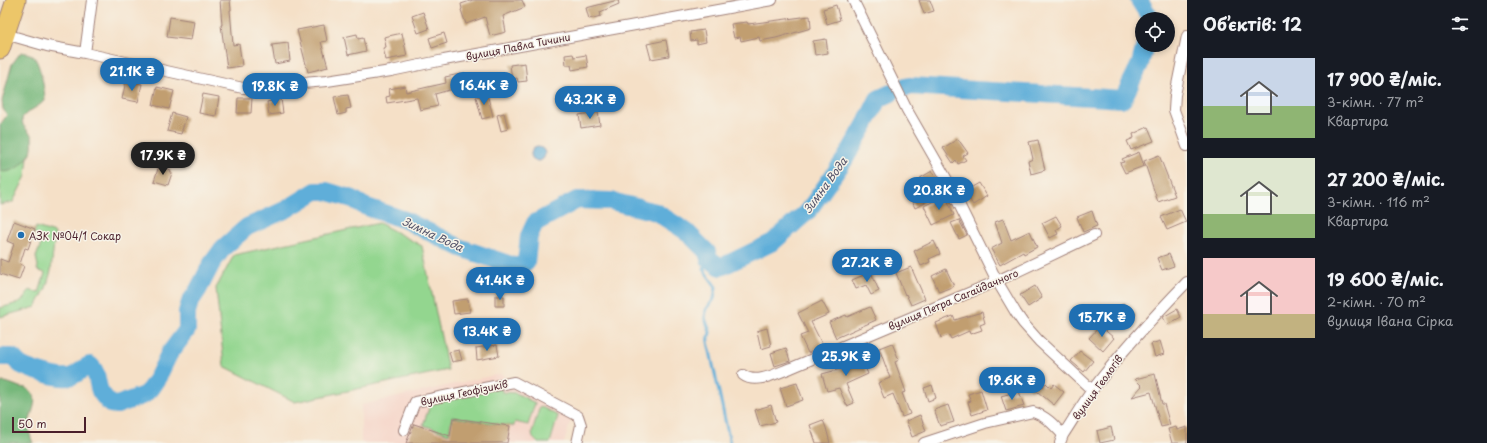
<!DOCTYPE html>
<html lang="uk">
<head>
<meta charset="utf-8">
<style>
  body { margin:0; font-family:"Playpen Sans",sans-serif; background:#20242c; color:#f1f3f6; height:100vh; display:flex; flex-direction:column; font-size:15px; white-space:nowrap }
  * { box-sizing:border-box; margin:0 }
  p { font-size:13px; color:#9ea1a6 }
  .icon { flex:none; width:22px; height:22px; fill:none; stroke:currentColor; stroke-width:2; stroke-linecap:round; stroke-linejoin:round }
  .map { position:relative; flex:1; overflow:hidden }
  .details { display:flex; flex-direction:column; background:#171b24; width:300px }
  .details>* { flex:none }
  .fabs { position:absolute; left:1135px; top:12px; display:grid; gap:8px }
  .fabs a { display:grid; place-items:center; width:40px; height:40px; border-radius:50%; background:#171b24; box-shadow:0 2px 6px #0003; font-size:20px }
  .scale { position:absolute; left:12px; bottom:10px; width:74px; box-sizing:border-box; padding-left:4px; border:2px solid #4a1f2b; border-top:0; font-size:11px; line-height:14px; white-space:nowrap; color:#4a1f2b; -webkit-text-stroke:3px #f7f3e8; paint-order:stroke }
  .price { position:absolute; translate:-50% -34px; padding:0 9px; border-radius:14px; background:#1f6fb2; color:#fff; font-size:13px; line-height:26px; filter:drop-shadow(0 1px 2px #0008) }
  .price::after { content:''; position:absolute; left:50%; top:24px; width:12px; height:9px; margin-left:-6px; background:inherit; clip-path:polygon(0 0,100% 0,50% 100%) }
  .price.on { background:#222; color:#fff }
  ul { padding:0; list-style:none }
  li { display:flex; align-items:center; gap:12px; height:100px; padding:0 16px }
  li span { display:grid; place-items:center; flex:none; width:112px; height:80px; border-radius:0px; color:#555 }
  li>.icon { margin-inline-start:auto }
  span .icon { width:48px; height:48px; fill:#fffc; stroke-width:1 }
  li b { font-size:17px }
  h2 { display:flex; justify-content:space-between; align-items:center; height:48px; padding:0 16px; font-size:17px }
  main { display:flex; flex:1; min-height:0 }
  .map>svg:first-child { display:block }
</style>
</head>
<body>
<main>
<div class="map">
<svg width="1187" height="443" viewBox="0 0 1187 443">
  <rect width="100%" height="100%" fill="#f7f3e8"/>
  <filter id="ink" filterUnits="userSpaceOnUse"><feTurbulence type="fractalNoise" baseFrequency=".025" numOctaves="2"/><feDisplacementMap in="SourceGraphic" scale="8" xChannelSelector="R" yChannelSelector="G"/><feConvolveMatrix kernelMatrix="1 2 1 2 8 2 1 2 1" color-interpolation-filters="sRGB"/></filter>
  <filter id="wash" filterUnits="userSpaceOnUse"><feTurbulence type="fractalNoise" baseFrequency=".012" numOctaves="4" result="noise"/><feDisplacementMap in="SourceGraphic" scale="16" xChannelSelector="R" yChannelSelector="G"/><feGaussianBlur stdDeviation="0.9" result="paint"/><feColorMatrix in="noise" values="0 0 0 0 0 0 0 0 0 0 0 0 0 0 0 0 0 1.4 0 .05"/><feComposite in="paint" operator="in"/></filter>
  <g filter="url(#wash)">
    <rect width="100%" height="100%" fill="#f5e0c7"/>
    <!-- built -->
    <path fill="#f6d2c5" d="M500,374L571,420L564,443H361V405Z"/>
    <!-- green -->
    <path fill="#93d68f" stroke="#6e7a5d" d="M28,157L26,176L13,202L0,205V171C10,174 21,164 28,157Z
      M379,223L422,246L448,370L295,402L224,366L216,288L234,255Z
      M36,227L55,233L51,271L46,288L36,307L0,317V308C13,304 24,304 29,290L39,293L45,273L37,270L38,266L36,257L43,239L34,234Z
      M501,388L502,392L516,393L535,403L528,425L515,422L514,426H511L452,417L449,434L423,425L431,402Z
      M540,406L558,416L550,443H538L533,438L532,432Z"/>
    <!-- forest -->
    <path fill="#76b77a" stroke="#606b52" d="M21,52C25,53 30,53 33,56C40,62 45,91 45,100C38,108 28,110 22,118L23,125L32,136C32,141 33,147 31,152C26,162 12,175 0,171V125L7,115L3,109L2,101L12,64Z
      M2,382C8,382 11,384 17,386C20,388 23,387 26,388C43,396 30,412 29,425C29,431 30,437 33,443H0V384Z"/>
    <!-- water -->
    <path fill="#5eaed9" stroke="#546682" d="M531 154a7 7 0 1 1 14 0a7 7 0 1 1-14 0Z"/>
    <g fill="none" stroke-linecap="round" stroke-linejoin="round">
      <!-- stream -->
      <path stroke="#5eaed9" stroke-width="3" d="M707,252L704,270L716,287L714,299L706,310L705,318L710,332L708,342L730,443"/>
      <!-- river -->
      <path stroke="#5eaed9" stroke-width="18" d="M1139,0L1151,19
        M903,88L910,86L1123,99L1140,64L1145,45
        M0,357H12C15,359 18,363 21,365C30,370 59,379 69,377C78,375 82,368 90,365C99,373 96,382 100,391C103,396 107,400 110,404L117,405L144,395L150,389L158,377L169,354L187,330V312L190,302L198,290L212,263L223,248L247,227L287,209L316,191H326L353,199L364,206L405,220L461,248L517,267L526,262L529,236L535,223L577,200L611,201L656,212L687,232L707,252L709,259L721,267L773,242L808,211L845,159L865,125L878,99L891,93"/>
    </g>
    <g id="blocks">
      <!-- building -->
      <path fill="#c19e6f" d="M220,0H230L231,10H230L233,45L239,44L242,66L227,68L221,25H222Z
        M473,0H522L525,7L503,16L506,32L490,36L485,17L466,24L461,10L462,9L461,4Z
        M618,0L619,4L600,12L601,16L589,19L586,8Z
        M919,0H930L934,11L924,14Z
        M836,5L840,20L827,24L823,9Z
        M423,12L429,29L418,33L412,16Z
        M810,16L811,28L776,38L760,41L759,37L741,41L740,37L734,38L731,24L747,22L748,24Z
        M170,17L194,21L191,40L167,37Z
        M324,25L327,41L321,42L328,67L308,72L297,30Z
        M704,30L706,42L697,44V40L691,41L690,32Z
        M402,33L407,56L386,60L383,48L386,47L384,37Z
        M444,33L447,43L432,48L429,38Z
        M357,34L358,39L363,38L366,51L348,55L344,37Z
        M826,39L828,53L815,55L813,41Z
        M666,40L669,56L651,59L647,44Z
        M288,43L290,61L275,64L272,45Z
        M573,54L574,57L586,55L588,67L572,70L571,65H566L565,55Z
        M525,63L527,81L518,82L517,78L512,79L510,65Z
        M465,73L469,92L455,95L453,89L435,94L438,106L420,110L417,98L387,103L386,97L390,96L389,89L405,86L406,92L446,83L445,77Z
        M126,81L142,84L138,102L122,99Z
        M157,87L174,91L169,109L153,105Z
        M203,94L219,97L216,116L199,113Z
        M487,94L493,116L482,119L476,97Z
        M348,95L351,108L346,109V113L338,115L334,97Z
        M238,98H252L251,113H237Z
        M281,99L283,113L269,115L267,102Z
        M598,112L600,125L581,128L579,115Z
        M172,113L186,117L181,134L167,131Z
        M504,113L508,129L501,131L497,115Z
        M1148,127L1154,141L1131,150L1127,141L1134,138L1133,134Z
        M958,139L968,153L963,156L966,160L958,164L956,160L953,163L943,148Z
        M1038,140L1045,170L1031,174L1028,161L1033,159L1029,142Z
        M1139,152L1144,166L1125,173L1120,163L1124,162L1122,159Z
        M1159,155L1175,196L1158,202L1144,161Z
        M159,166L171,170L170,173H172L168,185L154,181Z
        M932,171L937,179L925,186L920,178Z
        M979,183L987,196L973,205L965,191Z
        M917,187L925,203L915,208L908,192Z
        M947,199L954,215L933,225L924,206L936,200L938,204Z
        M1180,209L1186,222L1167,230L1161,217Z
        M1092,211L1097,226L1083,232L1077,217Z
        M1056,216L1062,226L1056,230L1058,234L1050,238L1042,223Z
        M1003,219L1011,240L1030,231L1037,247L1024,254L1023,252L1000,265L991,249L1002,243L995,222Z
        M959,220L967,235L959,239L951,223Z
        M14,221L35,229L28,249L25,248L20,264L24,266L19,280L0,274V259L8,262L14,244L7,241Z
        M934,241L940,254L929,259L930,262L921,266L914,251Z
        M1169,254L1174,266L1162,270L1157,258Z
        M911,267L925,299L911,305L906,294L905,295L896,273Z
        M946,269L954,286L939,292L932,276Z
        M871,272L879,291L871,295L866,285L856,289L852,280Z
        M1035,286L1042,298L1028,307L1020,295Z
        M495,296H504V306H495Z
        M468,299L470,312L454,314L452,301Z
        M822,301L829,314L811,322L823,346L808,353L800,336L808,333L798,313Z
        M1123,303L1136,314L1127,325L1114,314Z
        M870,307L876,320L836,338L829,322L846,315L847,317Z
        M1177,309L1181,317L1167,325L1163,317Z
        M982,312L985,323L980,325L982,330L970,334L969,331L951,339L949,335L941,338L936,323L953,316L955,320Z
        M1100,326L1114,338L1103,351L1089,338Z
        M767,328L771,346L761,349L757,331Z
        M1160,341L1164,354L1155,357L1151,344Z
        M892,343L899,360L895,362L906,392L902,393L910,414L902,417L893,394L884,398L878,383L890,378L879,348Z
        M497,345L499,356L477,360L476,348Z
        M786,348L790,361L775,366L771,353Z
        M459,350L462,360L452,362L449,352Z
        M1080,351L1093,361L1084,372L1071,361Z
        M860,355L868,374L846,384L854,403L847,406L839,388L827,391L822,374L845,368L843,362Z
        M1027,371L1043,387L1046,383L1051,388L1054,384L1064,392L1054,405L1033,388L1031,390L1019,379Z
        M1155,374L1162,404H1164L1170,425L1161,427L1151,392L1132,397L1142,386L1135,379Z
        M797,383L803,400L786,406L780,388Z
        M932,385L936,398L928,401L924,388Z
        M981,390L987,410L972,415L968,402L971,401L968,394Z
        M1019,391L1024,406L1006,411L1001,396Z
        M771,405L776,422L760,426L755,410Z
        M948,405L954,422L940,426L934,410Z
        M920,415L926,431L912,437L906,421Z
        M453,418L510,426L507,443H406L414,424L450,436Z
        M823,420L826,428L830,443H816L810,425Z
        M1111,427L1114,440L1100,443L1097,431Z
        M1176,427L1177,430L1187,427V443H1172L1168,429Z"/>
    </g>
  </g>
  <g filter="url(#ink)">
    <use href="#blocks" fill-opacity="0" stroke="#a08079" stroke-width="1"/>
    <g fill="none" stroke-linecap="round" stroke-linejoin="round">
      <!-- street casing -->
      <g stroke="#a08079" stroke-width="12">
        <path id="street" d="M853,0L907,110L946,178L997,281L1016,313L1023,323L1039,341L1092,390
          M5,34L47,46L85,53L243,88L327,81L391,71L444,60L772,0
          M1187,36L1175,95L1174,110L1187,146
          M85,53L92,0
          M743,375C756,385 777,373 791,368L997,281L1094,235
          M404,430L415,402L514,382L578,416L581,425L577,443
          M924,443L985,423L1033,412C1046,416 1054,425 1063,435
          M1060,443L1063,435C1073,420 1082,404 1093,389C1122,351 1154,316 1187,282"/>
      </g>
      <!-- highway casing -->
      <g stroke="#a08079" stroke-width="21">
        <path id="highway" d="M0,49L16,0"/>
      </g>
      <!-- street -->
      <use href="#street" stroke="#fff" stroke-width="10"/>
      <!-- highway -->
      <use href="#highway" stroke="#ecc669" stroke-width="19"/>
    </g>
  </g>
  <!-- markers -->
  <circle fill="#1f6fb2" stroke="#f7f3e8" stroke-width="1.5" cx="21" cy="235" r="4"/>
  <g text-anchor="middle" dominant-baseline="central" stroke-width="3" stroke-linejoin="round" paint-order="stroke">
    <!-- street labels -->
    <g font-size="10" fill="#4a1f2b" stroke="#f7f3e8">
      <text transform="translate(518 46) rotate(-11)">вулиця Павла Тичини</text>
      <text transform="translate(953 299) rotate(-23)">вулиця Петра Сагайдачного</text>
      <text transform="translate(1097 387) rotate(-54)">вулиця Геологів</text>
      <text transform="translate(464 392) rotate(-12)">вулиця Геофізиків</text>
    </g>
    <!-- poi labels -->
    <g font-size="10" fill="#4a1f2b" stroke="#f7f3e8" text-anchor="start">
      <text x="29" y="235">АЗК №04/1 Сокар</text>
    </g>
    <!-- water labels -->
    <g font-size="11" font-style="italic" fill="#515168" stroke="#f7f3e8">
      <text transform="translate(825 185) rotate(-54)">Зимна Вода</text>
      <text transform="translate(433 234) rotate(25)">Зимна Вода</text>
    </g>
  </g>
</svg>
<div class="fabs">
<a><svg class="icon" aria-label="locate" viewBox="0 0 24 24"><circle cx="12" cy="12" r="6"/><path d="M12 2v4M12 18v4M2 12h4M18 12h4"/></svg></a>
</div>
<div class="scale">50 m</div>
<b class="price" style="left:132px;top:92px">21.1K ₴</b>
<b class="price" style="left:484px;top:106px">16.4K ₴</b>
<b class="price" style="left:275px;top:107px">19.8K ₴</b>
<b class="price" style="left:590px;top:120px">43.2K ₴</b>
<b class="price on" style="left:163px;top:176px">17.9K ₴</b>
<b class="price" style="left:939px;top:211px">20.8K ₴</b>
<b class="price" style="left:867px;top:283px">27.2K ₴</b>
<b class="price" style="left:500px;top:301px">41.4K ₴</b>
<b class="price" style="left:1102px;top:338px">15.7K ₴</b>
<b class="price" style="left:487px;top:352px">13.4K ₴</b>
<b class="price" style="left:846px;top:377px">25.9K ₴</b>
<b class="price" style="left:1012px;top:401px">19.6K ₴</b>
</div>
<section class="details">
<h2>Об’єктів: 12<svg class="icon" aria-label="filters" viewBox="0 0 24 24"><path d="M4 7h16M4 17h16"/><circle cx="9" cy="7" r="2"/><circle cx="15" cy="17" r="2"/></svg></h2>
<ul>
<li><span style="background:linear-gradient(#c9d6e8 60%,#8fb573 0)"><svg class="icon" aria-label="home" viewBox="0 0 24 24"><path d="M3 11l9-7 9 7M6 9v11h12V9"/></svg></span><div><b>17 900 ₴/міс.</b><p>3-кімн. · 77 m²</p><p>Квартира</p></div></li>
<li><span style="background:linear-gradient(#dfe7d0 70%,#8fb573 0)"><svg class="icon" aria-label="home" viewBox="0 0 24 24"><path d="M3 11l9-7 9 7M6 9v11h12V9"/></svg></span><div><b>27 200 ₴/міс.</b><p>3-кімн. · 116 m²</p><p>Квартира</p></div></li>
<li><span style="background:linear-gradient(#f6c9c9 70%,#c2b280 0)"><svg class="icon" aria-label="home" viewBox="0 0 24 24"><path d="M3 11l9-7 9 7M6 9v11h12V9"/></svg></span><div><b>19 600 ₴/міс.</b><p>2-кімн. · 70 m²</p><p>вулиця Івана Сірка</p></div></li>
</ul>
</section>
</main>
</body>
</html>
